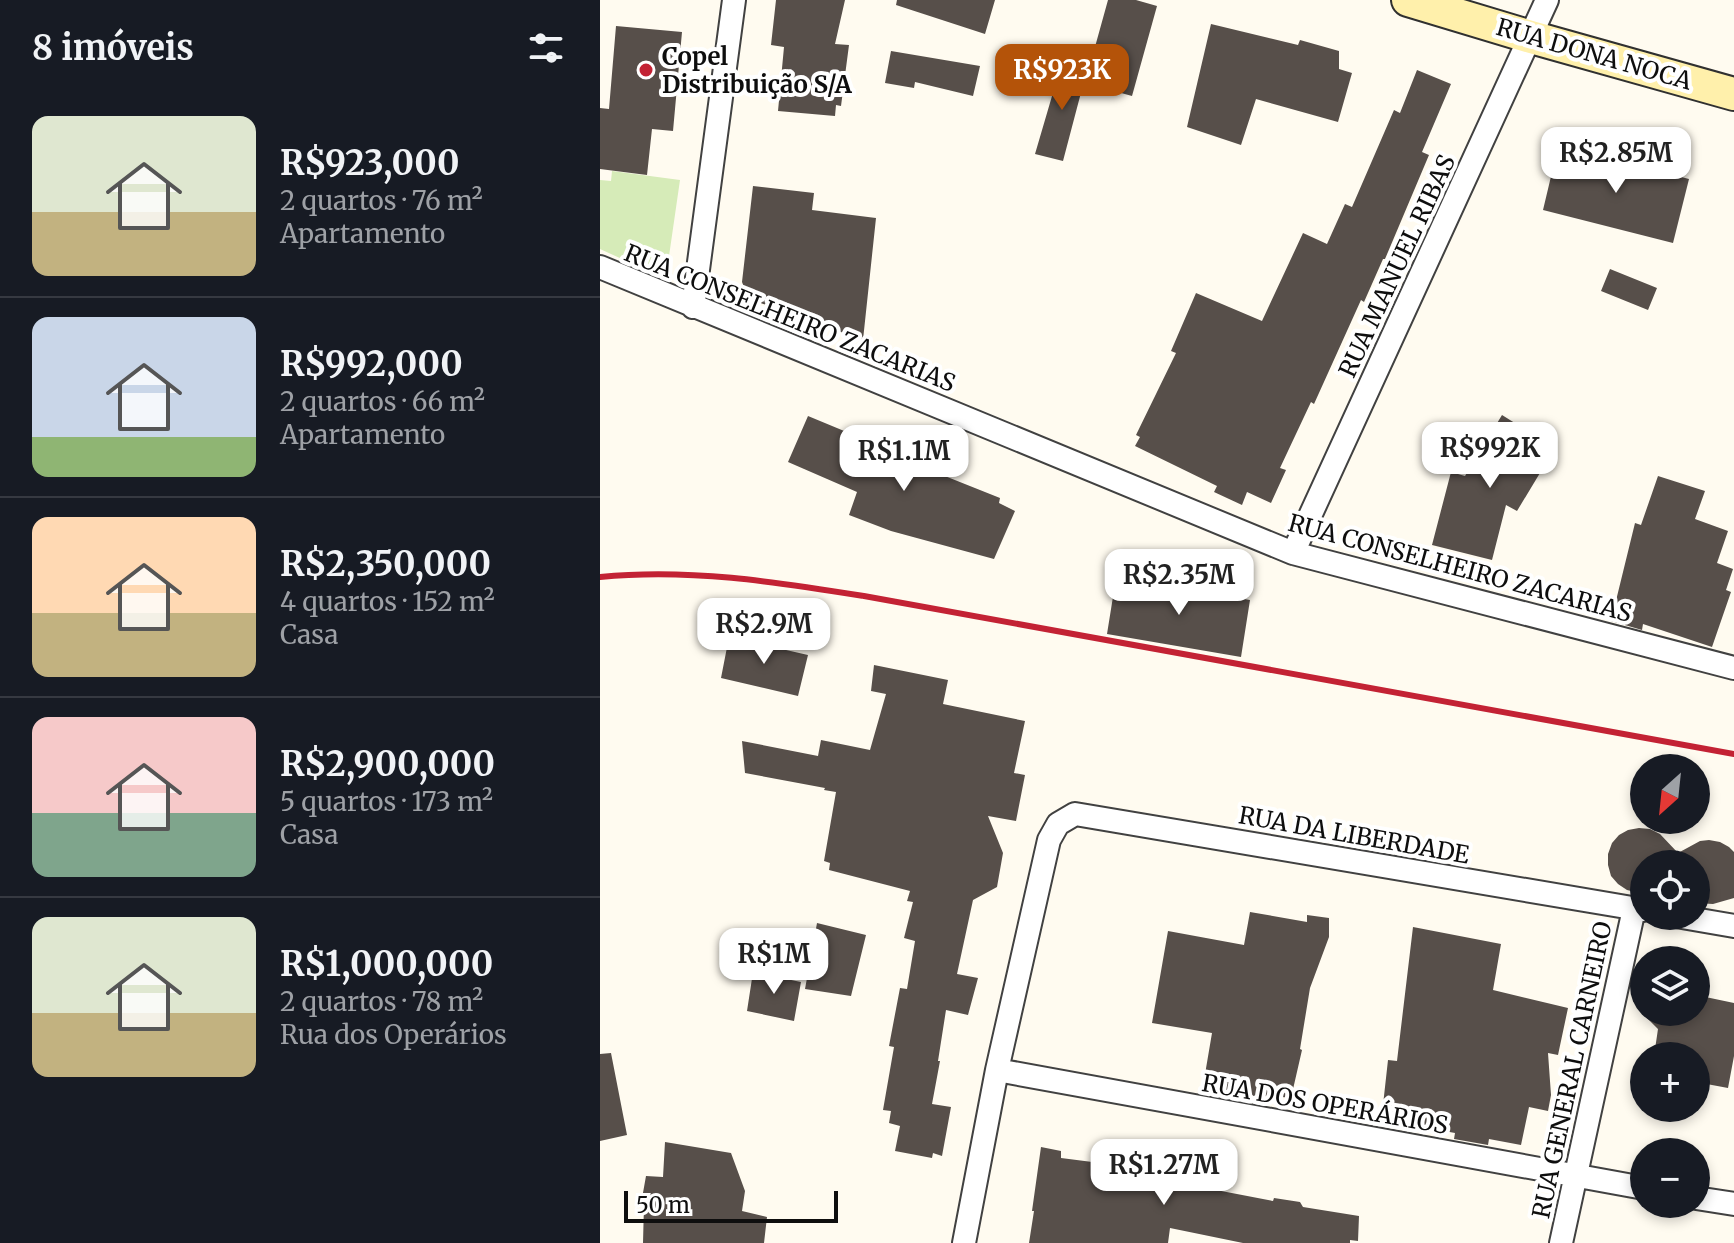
<!DOCTYPE html>
<html lang="pt">
<head>
<meta charset="utf-8">
<style>
  body { margin:0; font-family:Merriweather,serif; background:#20242c; color:#f1f3f6; height:100vh; display:flex; flex-direction:column; font-size:30px; white-space:nowrap }
  * { box-sizing:border-box; margin:0 }
  p { font-size:26px; color:#9ea1a6 }
  .icon { flex:none; width:44px; height:44px; fill:none; stroke:currentColor; stroke-width:2; stroke-linecap:round; stroke-linejoin:round }
  .map { position:relative; flex:1; overflow:hidden }
  .sheet { display:flex; flex-direction:column; background:#171b24; width:600px }
  .sheet>* { flex:none }
  .needle { width:52px; rotate:207deg }
  .buttons { position:absolute; left:1030px; top:754px; display:grid; gap:16px }
  .buttons a { display:grid; place-items:center; width:80px; height:80px; border-radius:50%; background:#171b24; box-shadow:0 4px 12px #0003; font-size:40px }
  .scale { position:absolute; left:24px; bottom:20px; width:214px; box-sizing:border-box; padding-left:8px; border:4px solid #0e0e0e; border-top:0; font-size:22px; line-height:28px; white-space:nowrap; color:#0e0e0e; -webkit-text-stroke:6px #fff; paint-order:stroke }
  .price { position:absolute; translate:-50% -68px; padding:0 18px; border-radius:16px; background:#fff; color:#222; font-size:26px; line-height:52px; filter:drop-shadow(0 2px 4px #0008) }
  .price::after { content:''; position:absolute; left:50%; top:48px; width:24px; height:18px; margin-left:-12px; background:inherit; clip-path:polygon(0 0,100% 0,50% 100%) }
  .price.on { background:#b45309; color:#fff }
  ul { padding:0; list-style:none }
  li { display:flex; align-items:center; gap:24px; height:200px; padding:0 32px }
  li+li { border-top:2px solid #363941 }
  li span { display:grid; place-items:center; flex:none; width:224px; height:160px; border-radius:16px; color:#555 }
  li>.icon { margin-inline-start:auto }
  span .icon { width:96px; height:96px; fill:#fffc; stroke-width:1 }
  li b { font-size:34px }
  h2 { display:flex; justify-content:space-between; align-items:center; height:96px; padding:0 32px; font-size:34px }
  main { display:flex; flex:1; min-height:0 }
  .map>svg:first-child { display:block }
</style>
</head>
<body>
<main>
<section class="sheet">
<h2>8 imóveis<svg class="icon" aria-label="filters" viewBox="0 0 24 24"><path d="M4 7h16M4 17h16"/><circle cx="9" cy="7" r="2"/><circle cx="15" cy="17" r="2"/></svg></h2>
<ul>
<li><span style="background:linear-gradient(#dfe7d0 60%,#c2b280 0)"><svg class="icon" aria-label="home" viewBox="0 0 24 24"><path d="M3 11l9-7 9 7M6 9v11h12V9"/></svg></span><div><b>R$923,000</b><p>2 quartos · 76 m²</p><p>Apartamento</p></div></li>
<li><span style="background:linear-gradient(#c9d6e8 75%,#8fb573 0)"><svg class="icon" aria-label="home" viewBox="0 0 24 24"><path d="M3 11l9-7 9 7M6 9v11h12V9"/></svg></span><div><b>R$992,000</b><p>2 quartos · 66 m²</p><p>Apartamento</p></div></li>
<li><span style="background:linear-gradient(#ffd9b3 60%,#c2b280 0)"><svg class="icon" aria-label="home" viewBox="0 0 24 24"><path d="M3 11l9-7 9 7M6 9v11h12V9"/></svg></span><div><b>R$2,350,000</b><p>4 quartos · 152 m²</p><p>Casa</p></div></li>
<li><span style="background:linear-gradient(#f6c9c9 60%,#7fa58c 0)"><svg class="icon" aria-label="home" viewBox="0 0 24 24"><path d="M3 11l9-7 9 7M6 9v11h12V9"/></svg></span><div><b>R$2,900,000</b><p>5 quartos · 173 m²</p><p>Casa</p></div></li>
<li><span style="background:linear-gradient(#dfe7d0 60%,#c2b280 0)"><svg class="icon" aria-label="home" viewBox="0 0 24 24"><path d="M3 11l9-7 9 7M6 9v11h12V9"/></svg></span><div><b>R$1,000,000</b><p>2 quartos · 78 m²</p><p>Rua dos Operários</p></div></li>
</ul>
</section>
<div class="map">
<svg width="1134" height="1243" viewBox="0 0 1134 1243">
  <rect width="100%" height="100%" fill="#fffbf0"/>
  <!-- green -->
  <path fill="#d6ebb8" d="M12,171L80,180L67,270L55,274L0,249V180L11,181Z"/>
  <!-- building -->
  <path fill="#574f4a" d="M176,0H245L235,44L249,45L241,106L236,105L235,116L178,111L184,47L171,45Z
    M297,0H395L385,34L296,5Z
    M508,0H536L557,6L532,96L485,83Z
    M611,24L698,45L700,40L739,51V69L752,73L738,122L656,99L641,145L587,127Z
    M16,26L82,32L73,131L52,129L47,175L0,169V108L9,109Z
    M291,51L380,66L373,96L315,82L314,88L285,83Z
    M466,59L488,66L463,161L435,154L457,79L461,80Z
    M817,70L851,84L822,152L829,155L785,259H783L764,302L761,300L714,404L711,402L680,468L686,470L671,503L647,492L642,505L614,492L617,486L535,446L540,437L536,435L576,353L571,351L596,293L662,321L703,233L727,244L745,204L752,207L794,110L800,113Z
    M958,147L1042,169L1043,167L1089,179L1073,243L943,210Z
    M153,186L214,193L212,210L276,218L263,340L152,300L147,295L142,282Z
    M1010,269L1057,288L1048,310L1001,291Z
    M902,415L955,448L917,511L906,505L892,560L832,545L851,472L865,476Z
    M208,416L249,433L247,437L400,498L399,503L415,511L394,559L291,531L249,515L257,492L188,462Z
    M1058,476L1105,491L1095,519L1128,531L1117,563L1133,569L1126,590L1131,592L1112,647L1043,624L1042,630L1011,621L1035,523L1041,525Z
    M516,578L650,600L641,657L507,634Z
    M129,637L208,655L198,696L121,678Z
    M274,665L348,680L343,704L425,721L414,773L425,775L416,821L388,816L403,853L397,887L373,900L357,974L378,978L368,1015L346,1010L338,1061H340L332,1104L351,1107L342,1156L333,1153L332,1158L295,1151L300,1126L289,1123L291,1111L283,1110L294,1047L289,1046L300,988L307,989L315,941L304,938L313,902L307,901L310,891L229,870L230,863L224,861L236,792L224,790L225,788L145,773L142,741L218,756L221,740L270,750L286,694L271,691Z
    M1039,828L1050,829L1060,834L1078,853L1100,841L1109,840L1120,842L1129,847L1134,852V898L1113,904L1096,903V864H1044V894L1027,890L1018,884L1011,876L1008,865V854L1012,843L1019,835L1028,830Z
    M650,912L707,922V915L729,918V937L710,988L700,1049L702,1050L691,1098L682,1097V1102L603,1086L612,1033L552,1023L568,931L644,945Z
    M217,923L266,935L251,996L205,989Z
    M813,927L901,944L893,990L968,1008L958,1055L948,1053L951,1095L948,1111L929,1107L921,1145L889,1139L888,1145L854,1139L855,1133L796,1122L797,1117L782,1114L788,1060L797,1061Z
    M153,972L201,982L194,1021L147,1011Z
    M1096,995L1134,1003V1056L1128,1088L1096,1082V1056H1054L1058,1029L1041,1012H1096Z
    M11,1053L27,1135L0,1141V1054Z
    M65,1142L131,1153L145,1191L142,1211L167,1217L164,1243H43L44,1204H41L46,1176L63,1177Z
    M441,1147L461,1151V1158L508,1164L510,1155L557,1163L558,1157L590,1161L585,1184L673,1201L674,1198L700,1202L703,1207L759,1216L758,1241L750,1240V1243H643L570,1228L568,1243H429L434,1211H432Z"/>
  <g fill="none" stroke-linecap="round" stroke-linejoin="round">
    <!-- street casing -->
    <g stroke="#414141" stroke-width="26">
      <path id="street" d="M0,267L693,553L1134,668
        M93,307L134,0
        M693,553L947,0
        M1076,916L1134,926
        M397,1070L1044,1188
        M1096,1198L1134,1204
        M364,1243L397,1070L449,840L458,824L475,814L1044,910
        M961,1243L1034,909"/>
    </g>
    <!-- secondary casing -->
    <g stroke="#303030" stroke-width="36">
      <path id="secondary" d="M808,0L931,37L1134,94"/>
    </g>
    <!-- street -->
    <use href="#street" stroke="#fff" stroke-width="22"/>
    <!-- secondary -->
    <use href="#secondary" stroke="#fff0ab" stroke-width="32"/>
    <!-- rail -->
    <path stroke="#c32234" stroke-width="6" d="M0,577C89,568 176,582 264,596L1134,754"/>
  </g>
  <!-- markers -->
  <circle fill="#c32234" stroke="#fff" stroke-width="3" cx="46" cy="70" r="8"/>
  <g text-anchor="middle" dominant-baseline="central" stroke-width="8" stroke-linejoin="round" paint-order="stroke">
    <!-- street labels -->
    <g font-size="24" fill="#0e0e0e" stroke="#fff">
      <text transform="translate(994 54) rotate(16)">RUA DONA NOCA</text>
      <text transform="translate(797 266) rotate(-65)">RUA MANUEL RIBAS</text>
      <text transform="translate(190 318) rotate(22)">RUA CONSELHEIRO ZACARIAS</text>
      <text transform="translate(860 568) rotate(15)">RUA CONSELHEIRO ZACARIAS</text>
      <text transform="translate(754 835) rotate(10)">RUA DA LIBERDADE</text>
      <text transform="translate(972 1070) rotate(-78)">RUA GENERAL CARNEIRO</text>
      <text transform="translate(725 1104) rotate(10)">RUA DOS OPERÁRIOS</text>
    </g>
    <!-- poi labels -->
    <g font-size="24" font-weight="bold" fill="#0e0e0e" stroke="#fff" text-anchor="start">
      <text x="62" y="56">Copel<tspan x="62" dy="28">Distribuição S/A</tspan></text>
    </g>
  </g>
</svg>
<div class="buttons">
<a><svg class="needle" viewBox="-14 -14 28 28"><path d="M0-13l5 13h-10z" fill="#e53935"/><path d="M0 13l5-13h-10z" fill="#9ea1a6"/></svg></a>
<a><svg class="icon" aria-label="locate" viewBox="0 0 24 24"><circle cx="12" cy="12" r="6"/><path d="M12 2v4M12 18v4M2 12h4M18 12h4"/></svg></a>
<a><svg class="icon" aria-label="layers" viewBox="0 0 24 24"><path d="M12 4l9 5-9 5-9-5zM3 14l9 5 9-5"/></svg></a>
<a>+</a>
<a>−</a>
</div>
<div class="scale">50 m</div>
<b class="price on" style="left:462px;top:112px">R$923K</b>
<b class="price" style="left:1016px;top:195px">R$2.85M</b>
<b class="price" style="left:890px;top:490px">R$992K</b>
<b class="price" style="left:304px;top:493px">R$1.1M</b>
<b class="price" style="left:579px;top:617px">R$2.35M</b>
<b class="price" style="left:164px;top:666px">R$2.9M</b>
<b class="price" style="left:174px;top:996px">R$1M</b>
<b class="price" style="left:564px;top:1207px">R$1.27M</b>
</div>
</main>
</body>
</html>
